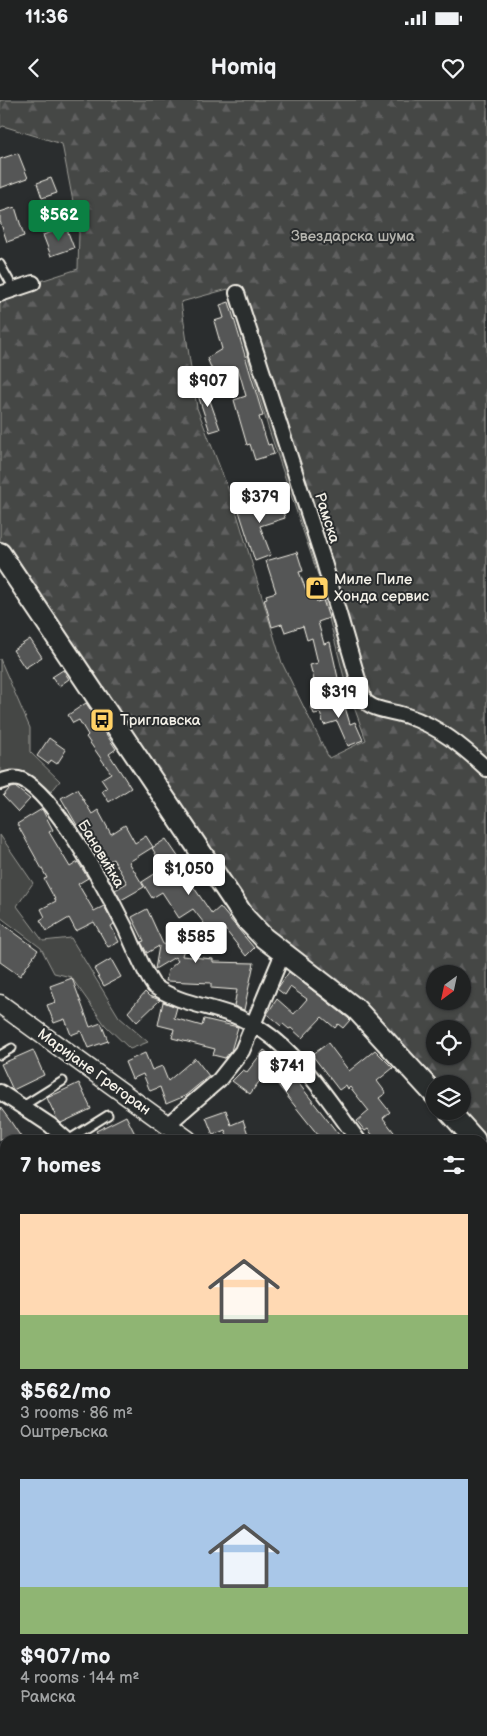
<!DOCTYPE html>
<html lang="en">
<head>
<meta charset="utf-8">
<style>
  body { margin:0; font-family:"Balsamiq Sans",sans-serif; background:#2d2f2f; color:#f1f3f6; height:100vh; display:flex; flex-direction:column; font-size:19px; white-space:nowrap }
  * { box-sizing:border-box; margin:0 }
  p { font-size:16px; color:#a2a4a5 }
  .icon { flex:none; width:28px; height:28px; fill:none; stroke:currentColor; stroke-width:2; stroke-linecap:round; stroke-linejoin:round }
  .map { position:relative; flex:1; overflow:hidden }
  .panel { position:absolute; left:0px; top:1035px; width:488px; height:601px; display:flex; flex-direction:column; background:#202222; border-radius:15px 15px 0 0; box-shadow:0 1px 4px #0004,0 0 0 1px #3d3f40 }
  .panel>* { flex:none }
  .needle { width:32px; rotate:213deg }
  .fabs { position:absolute; left:426px; top:865px; display:grid; gap:10px }
  .fabs a { display:grid; place-items:center; width:45px; height:45px; border-radius:50%; background:#202222; box-shadow:0 1px 4px #0004,0 0 0 1px #3d3f40; font-size:25px }
  .price { position:absolute; translate:-50% -42px; padding:0 11px; border-radius:5px; background:#fff; color:#222; font-size:16px; line-height:32px; filter:drop-shadow(0 1px 2px #0008) }
  .price::after { content:''; position:absolute; left:50%; top:30px; width:15px; height:11px; margin-left:-8px; background:inherit; clip-path:polygon(0 0,100% 0,50% 100%) }
  .price.current { background:#0b8043; color:#fff }
  ul { padding:0; list-style:none }
  li { display:grid; align-content:center; gap:10px; height:265px; padding:0 20px }
  li span { display:grid; place-items:center; height:155px; border-radius:0px; color:#555 }
  li>.icon { margin-inline-start:auto }
  span .icon { width:90px; height:90px; fill:#fffc; stroke-width:1 }
  li b { font-size:21px }
  h2 { display:flex; justify-content:space-between; align-items:center; height:60px; padding:0 20px; font-size:21px }
  .status { display:flex; justify-content:space-between; align-items:center; height:35px; padding:0 25px; background:#202222; direction:ltr }
  .status svg { height:14px; fill:currentColor }
  header { display:flex; justify-content:space-between; align-items:center; height:65px; padding:0 20px; background:#202222; font-size:22px; font-weight:700 }
  .map>svg:first-child { display:block }
</style>
</head>
<body>
<div class="status"><b>11:36</b><svg viewBox="0 0 49 12"><path d="M0 12V9h3v3zM5 12V6h3v6zM10 12V3h3v9zM15 12V0h3v12zM26 1h20v11H26zM47 4h2v5h-2z"/></svg></div>
<header><svg class="icon" aria-label="back" viewBox="0 0 24 24"><path d="M15 5l-7 7 7 7"/></svg>Homiq<svg class="icon" aria-label="heart" viewBox="0 0 24 24"><path d="M12 20l-8-8c-3-5 5-10 8-4 3-6 11-1 8 4z"/></svg></header>
<div class="map">
<svg width="487" height="1636" viewBox="0 0 487 1636">
  <defs>
    <pattern id="forest-firs" width="22" height="20" patternUnits="userSpaceOnUse" patternTransform="scale(1.25)"><rect width="22" height="20" fill="#444645"/><path d="M5 1l3.5 6h-7zM16 11l3.5 6h-7z" fill="#606160"/></pattern>
  </defs>
  <rect width="100%" height="100%" fill="#2a2d2e"/>
  <filter id="ink" filterUnits="userSpaceOnUse"><feTurbulence type="fractalNoise" baseFrequency=".02" numOctaves="2"/><feDisplacementMap in="SourceGraphic" scale="10" xChannelSelector="R" yChannelSelector="G"/><feConvolveMatrix kernelMatrix="1 2 1 2 8 2 1 2 1" color-interpolation-filters="sRGB"/></filter>
  <g filter="url(#ink)">
    <!-- built -->
    <path fill="#373a3a" d="M487,1344V1500L483,1497L482,1349Z"/>
    <!-- green -->
    <path fill="#444645" stroke="#9c9c96" d="M0,559L30,628V652L60,681L51,692C35,680 21,671 0,672Z
      M0,735L33,783L17,806L43,841L71,838L119,917L148,942L130,949L105,925L71,877L54,873L41,848L0,817Z"/>
    <!-- forest -->
    <path fill="url(#forest-firs)" stroke="#9c9c96" fill-rule="evenodd" d="M0,0H487V1048L462,1011V984H435L248,810L0,446V194L78,169L79,133L62,44L3,26L0,28ZM228,189L268,327L318,475L346,585L366,640L329,658L282,563L234,404L197,308L181,202ZM435,874H462V901H435ZM435,929H462V956H435Z
      M484,1274L487,1276V1394H483Z"/>
    <!-- building -->
    <path fill="#555756" stroke="#f4f1e8" d="M18,53L28,78L0,88V59Z
      M51,78L57,93L42,98L37,83Z
      M15,107L24,136L7,142L0,121V112Z
      M66,127L74,148L51,156L43,135Z
      M229,202L263,316L259,317L268,345L271,344L274,354L255,360L250,344L247,345L234,300L246,296L238,268L215,277L207,258L222,249L214,221L224,218L220,205Z
      M208,285L212,297L209,298L220,329L210,332L196,289Z
      M278,396L285,418L260,426L271,455L255,461L238,408Z
      M297,452L303,471L299,472L306,490L313,488L317,502L323,500L329,518L318,522L324,544L330,542L338,578L315,584L310,565L318,563L312,538L307,540L303,526L285,532L282,524L272,527L264,499L267,498L266,495L276,492L266,461Z
      M30,539L42,557L25,568L13,550Z
      M63,570L69,579L59,586L52,577Z
      M342,597L350,624L355,622L363,640L348,646L337,621L324,625L320,613L314,614L311,606Z
      M86,603L116,649L109,654L131,688L109,702L102,691L107,688L101,679L111,673L86,637L88,635L79,620L73,623L68,615Z
      M49,638L66,650L57,664L51,660L48,664L37,656Z
      M15,687L30,699L18,712L3,696L10,688Z
      M77,689L92,714L98,710L111,734L125,725L135,743L146,736L153,747L129,762L144,787L121,800L115,790L127,783L113,759L101,766L61,698Z
      M42,709L53,730L49,732L70,767L78,762L88,778L78,784L94,811L104,806L114,824L111,826L119,842L108,847L94,822L76,831L69,818L47,831L40,820L45,817L41,809L56,801L44,779L47,778L17,724Z
      M166,739L190,774L186,776L212,814L220,807L254,848L246,856L224,828L214,836L193,809L179,818L162,792L152,798L142,782L164,768L152,748Z
      M147,809L163,844L188,849L183,852L182,856L213,859V862L254,863L244,910L234,906L237,890L211,888V883L166,881L168,870L178,861L175,857L155,869L159,846L147,853L141,842L144,841L132,817Z
      M0,822L38,850L20,876L0,862Z
      M111,859L121,877L104,886L94,869Z
      M289,872L348,918L350,920L343,928L338,924L335,928L322,917L302,938L291,928L289,929L283,924L281,926L267,914L277,899L294,914L307,899L290,887L285,895L277,889Z
      M72,878L90,927L101,923L108,941L88,948L81,931L71,935L65,919L54,923L47,905L56,902L50,886Z
      M145,892L149,896L160,900L137,922L128,912Z
      M163,902L177,907L174,918L202,926L204,919L238,927L231,951L225,958L213,955L215,949L172,938L174,929L158,925Z
      M328,943L349,971L375,950L393,968L377,981L386,993L379,998L390,1012L383,1018L400,1040H376L368,1029L365,1031L357,1021L369,1011L350,987L348,989L346,985L339,990L312,955Z
      M33,950L44,975L13,990L1,964Z
      M264,950L285,966L343,1040H322L267,971L250,994L232,981L243,970L247,972Z
      M145,953L152,970L162,966L168,981L195,958L209,976L185,996L166,1004L160,987L150,991L143,974L132,979L125,962Z
      M79,983L91,1009L61,1023L57,1019L47,998Z
      M0,1007L11,1022L23,1040H0Z
      M226,1010L231,1025L243,1020L250,1040H229L225,1030L213,1035L206,1017Z
      M126,1016L138,1040H101L96,1031Z"/>
    <g fill="none" stroke-linecap="round" stroke-linejoin="round">
      <!-- service casing -->
      <g stroke="#f4f1e8" stroke-width="11">
        <path id="service" d="M0,164L14,189
          M0,955L12,948
          M23,1006L63,981
          M68,1040L108,1015
          M482,1441L487,1443"/>
      </g>
      <!-- minor casing -->
      <g stroke="#f4f1e8" stroke-width="18">
        <path id="minor" d="M237,193L323,459L364,600C373,611 393,611 407,616C438,626 463,647 487,669
          M0,194L33,183
          M0,682C8,679 14,677 22,680C55,695 108,793 125,827C134,846 142,869 154,886C179,904 212,906 240,918C292,940 325,996 358,1040
          M0,992L50,1025L67,1040
          M167,1025L219,980L242,951L283,853
          M0,1073L5,1079
          M0,1194L5,1188
          M482,1223L487,1230
          M482,1269L487,1263
          M0,1381L5,1386
          M52,1636V1631
          M280,1636V1631"/>
      </g>
      <!-- tertiary casing -->
      <g stroke="#f4f1e8" stroke-width="21">
        <path id="tertiary" d="M0,904L188,1040
          M482,1252L487,1256"/>
      </g>
      <!-- secondary casing -->
      <g stroke="#f4f1e8" stroke-width="24">
        <path id="secondary" d="M0,453L245,818L264,838L356,909L435,995
          M449,1011L475,1040"/>
      </g>
      <!-- service -->
      <use href="#service" stroke="#2a2d2e" stroke-width="7"/>
      <!-- minor -->
      <use href="#minor" stroke="#2a2d2e" stroke-width="14"/>
      <!-- tertiary -->
      <use href="#tertiary" stroke="#2a2d2e" stroke-width="18"/>
      <!-- secondary -->
      <use href="#secondary" stroke="#2a2d2e" stroke-width="20"/>
    </g>
  </g>
  <!-- icons -->
  <defs>
    <g id="shop-square" transform="scale(1.25)"><rect x="-9" y="-9" width="18" height="18" rx="4" fill="#ffd166" stroke="#2a2d2e"/><path d="M-5-2.5h2.3a2.7 3.5 0 0 1 5.4 0H5L5.5 6h-11ZM-1.5-2.5h3a1.5 2.3 0 0 0-3 0Z" fill="#111"/></g>
    <g id="bus-square" transform="scale(1.25)"><rect x="-9" y="-9" width="18" height="18" rx="4" fill="#ffd166" stroke="#2a2d2e"/><path d="M-5-6H5V4H4V6H2V4H-2V6H-4V4H-5ZM-3.5-4V0h7V-4ZM-3.5 1.2v1.5H-2V1.2ZM2 1.2v1.5H3.5V1.2Z" fill="#111"/></g>
  </defs>
  <g fill-rule="evenodd">
    <use href="#shop-square" x="317" y="488"/>
    <use href="#bus-square" x="102" y="620"/>
  </g>
  <g text-anchor="middle" dominant-baseline="central" stroke-width="4" stroke-linejoin="round" paint-order="stroke">
    <!-- park labels -->
    <g font-size="15" fill="#b6b5af" stroke="#2a2d2e">
      <text x="353" y="136">Звездарска шума</text>
    </g>
    <!-- street labels -->
    <g font-size="15" fill="#f4f1e8" stroke="#2a2d2e">
      <text transform="translate(327 418) rotate(72)">Рамска</text>
      <text transform="translate(101 754) rotate(59)">Бановићка</text>
      <text transform="translate(94 972) rotate(36)">Маријане Грегоран</text>
    </g>
    <!-- poi labels -->
    <g font-size="15" fill="#f4f1e8" stroke="#2a2d2e" text-anchor="start">
      <text x="334" y="479">Миле Пиле<tspan x="334" dy="17">Хонда сервис</tspan></text>
      <text x="120" y="620">Триглавска</text>
    </g>
  </g>
</svg>
<div class="fabs">
<a><svg class="needle" viewBox="-14 -14 28 28"><path d="M0-13l5 13h-10z" fill="#e53935"/><path d="M0 13l5-13h-10z" fill="#a2a4a5"/></svg></a>
<a><svg class="icon" aria-label="locate" viewBox="0 0 24 24"><circle cx="12" cy="12" r="6"/><path d="M12 2v4M12 18v4M2 12h4M18 12h4"/></svg></a>
<a><svg class="icon" aria-label="layers" viewBox="0 0 24 24"><path d="M12 4l9 5-9 5-9-5zM3 14l9 5 9-5"/></svg></a>
</div>
<b class="price current" style="left:59px;top:142px">$562</b>
<b class="price" style="left:208px;top:308px">$907</b>
<b class="price" style="left:260px;top:424px">$379</b>
<b class="price" style="left:339px;top:619px">$319</b>
<b class="price" style="left:189px;top:796px">$1,050</b>
<b class="price" style="left:196px;top:864px">$585</b>
<b class="price" style="left:287px;top:993px">$741</b>
<section class="panel">
<h2>7 homes<svg class="icon" aria-label="filters" viewBox="0 0 24 24"><path d="M4 7h16M4 17h16"/><circle cx="9" cy="7" r="2"/><circle cx="15" cy="17" r="2"/></svg></h2>
<ul>
<li><span style="background:linear-gradient(#ffd9b3 65%,#8fb573 0)"><svg class="icon" aria-label="home" viewBox="0 0 24 24"><path d="M3 11l9-7 9 7M6 9v11h12V9"/></svg></span><div><b>$562/mo</b><p>3 rooms · 86 m²</p><p>Оштрељска</p></div></li>
<li><span style="background:linear-gradient(#a9c7e8 70%,#8fb573 0)"><svg class="icon" aria-label="home" viewBox="0 0 24 24"><path d="M3 11l9-7 9 7M6 9v11h12V9"/></svg></span><div><b>$907/mo</b><p>4 rooms · 144 m²</p><p>Рамска</p></div></li>
</ul>
</section>
</div>
</body>
</html>
